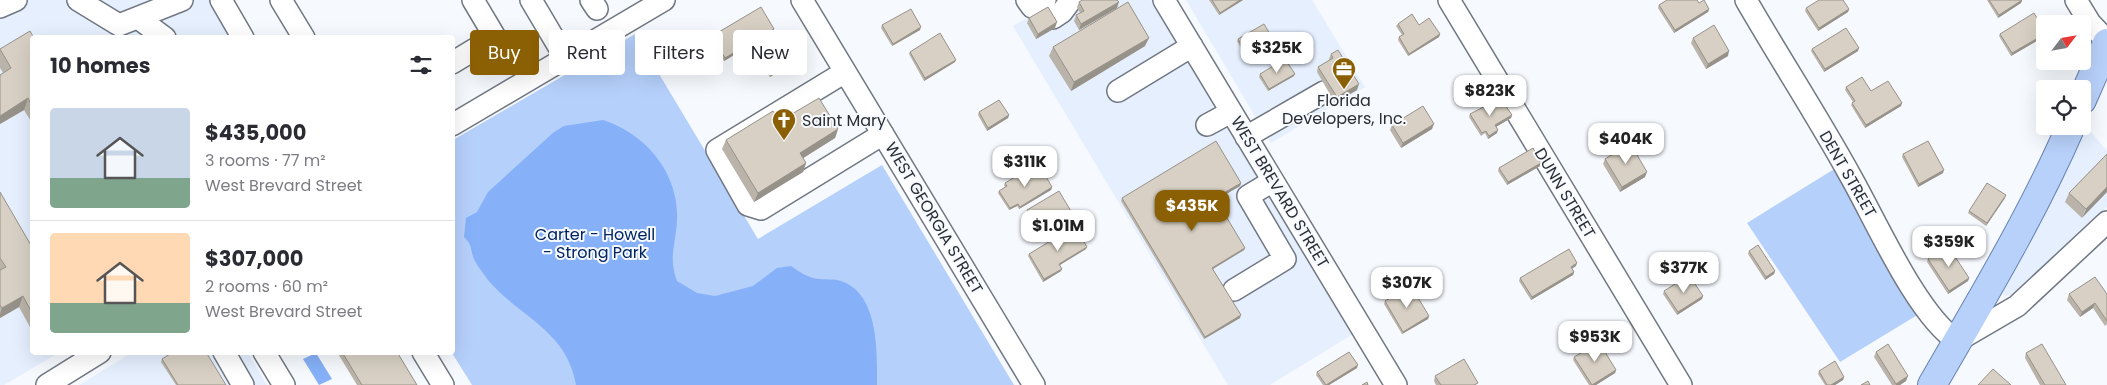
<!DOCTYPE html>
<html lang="en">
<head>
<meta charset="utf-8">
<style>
  body { margin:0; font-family:Poppins,sans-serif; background:#f7f7f7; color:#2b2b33; height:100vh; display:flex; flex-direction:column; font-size:19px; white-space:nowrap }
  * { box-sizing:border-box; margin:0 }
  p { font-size:16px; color:#7c7c81 }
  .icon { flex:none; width:28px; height:28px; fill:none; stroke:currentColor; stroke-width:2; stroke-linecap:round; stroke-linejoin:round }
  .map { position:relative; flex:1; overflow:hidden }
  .side { position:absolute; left:30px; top:35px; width:425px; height:320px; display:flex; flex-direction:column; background:#fff; border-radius:5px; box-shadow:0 5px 20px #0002 }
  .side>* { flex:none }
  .hud { position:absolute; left:470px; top:30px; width:475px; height:45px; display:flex; gap:10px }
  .needle { width:32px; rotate:59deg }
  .controls { position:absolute; left:2036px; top:15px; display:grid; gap:10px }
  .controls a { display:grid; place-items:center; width:55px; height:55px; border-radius:5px; background:#fff; box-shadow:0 5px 20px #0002; font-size:25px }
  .price { position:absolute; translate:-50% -42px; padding:0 11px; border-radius:10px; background:#fff; color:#222; font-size:16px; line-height:32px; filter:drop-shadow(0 1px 2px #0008) }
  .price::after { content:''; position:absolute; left:50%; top:30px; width:15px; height:11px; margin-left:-8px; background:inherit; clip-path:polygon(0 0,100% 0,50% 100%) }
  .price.selected { background:#8b5f03; color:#fff }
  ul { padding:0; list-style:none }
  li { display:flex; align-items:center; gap:15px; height:125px; padding:0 20px }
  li+li { border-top:1px solid #e1e1e2 }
  li span { display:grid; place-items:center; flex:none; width:140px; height:100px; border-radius:5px; color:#555 }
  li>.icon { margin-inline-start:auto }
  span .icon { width:60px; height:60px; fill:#fffc; stroke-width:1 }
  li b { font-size:21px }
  h2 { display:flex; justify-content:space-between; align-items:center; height:60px; padding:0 20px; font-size:21px }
  .chip { padding:0 18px; border-radius:5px; background:#fff; box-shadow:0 5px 20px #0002; font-size:18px; line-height:45px }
  .chip.selected { background:#8b5f03; color:#fff }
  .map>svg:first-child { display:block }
</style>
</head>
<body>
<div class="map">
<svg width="2107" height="385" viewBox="0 0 2107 385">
  <rect width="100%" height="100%" fill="#f6f9fe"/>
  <!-- built -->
  <path fill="#e5effe" d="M0,0H209L232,37L32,38V352L58,353L4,385H0Z
    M1059,0H1151L1353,334L1270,385H1228L1013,26Z
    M1186,0H1312L1365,87L1271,143Z
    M2085,125L2107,151V207L2018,292L2006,296L2003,294V285Z
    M133,352L248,353L267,385H79Z"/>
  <!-- green -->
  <path fill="#b5d0fb" d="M635,34L758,239L882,165L1014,385H472L452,353L453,140Z
    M1836,168L1919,314L1840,362L1747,223Z"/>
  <!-- water -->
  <path fill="#86b1f8" d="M603,120C644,133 676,170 677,213C678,239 667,256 677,281L697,293L715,296L753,286L777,268L791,266C800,272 808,278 819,279C829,280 836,278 846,283C879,299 877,354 877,385H576C567,330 519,317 488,280C484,274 478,267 475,261C470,251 473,245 464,237L466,218L477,212L488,192L554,132L564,126Z
    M316,353L332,379L319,385L303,359Z"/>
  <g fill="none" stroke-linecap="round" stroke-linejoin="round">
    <!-- minor casing -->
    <g stroke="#717883" stroke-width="24">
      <path id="minor" d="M78,0L119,25L182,0
        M221,0L243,38
        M281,0L304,38
        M531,0L566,59
        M591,0L597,9
        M802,0L1034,385
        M1027,0L1032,7L1045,0
        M1164,0L1396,385
        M1449,0L1681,385
        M1746,0C1780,59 1818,117 1851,177C1876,221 1917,315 1957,341L2017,306L2107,222
        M2076,0L2090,23L2107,41
        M0,7L16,0
        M138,18L165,38
        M1053,18L1062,12L1071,0
        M452,63L495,37L473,0
        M845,72L717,150L748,205L761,209L883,134
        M1118,91L1192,46
        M452,125L664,0
        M1207,125L1231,112
        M1246,137L1324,92
        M1234,290L1285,259L1248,196L1273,181
        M224,352L243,385
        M264,352L284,385
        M423,352L443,385
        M47,385L100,352"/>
    </g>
    <!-- major casing -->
    <g stroke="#6883b1" stroke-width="30">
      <path id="major" d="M2082,100L2107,43
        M1932,385C1981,300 2032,216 2071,126"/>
    </g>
    <!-- minor -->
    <use href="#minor" stroke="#fff" stroke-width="21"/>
    <!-- major -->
    <use href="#major" stroke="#b8d1fa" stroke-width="28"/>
  </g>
  <!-- wall -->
  <path fill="#bab3a9" d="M1209,0H1243L1219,15Z
    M1987,0H2022L2021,3L1998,18Z
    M1079,2L1117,8L1079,30L1074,21L1076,15L1080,13L1077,7Z
    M1699,3L1709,9L1708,12L1674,33L1658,8L1659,5Z
    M1806,8L1849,9L1848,12L1818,31L1805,11Z
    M1029,18L1055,28L1036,39L1027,23Z
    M1398,24L1419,25L1440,34L1439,37L1408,56L1398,40L1399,37L1402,35L1396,26Z
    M882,25L920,30L892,46L881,28Z
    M773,32L724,61L711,38L712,36Z
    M2045,32V36L2011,56L1999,36L2000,34Z
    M32,38V123L24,110L0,124V75L3,73L0,68V49Z
    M1693,38L1728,56L1706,69L1691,43Z
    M1238,39L1274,41L1273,43L1247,58L1237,41Z
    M1145,46L1071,91L1049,56L1053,47Z
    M753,49L785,61L784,62L785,67L770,77L752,52Z
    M1812,49L1858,51L1824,72L1811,51Z
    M910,52L955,62L924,81L909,54Z
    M1331,54L1357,90L1335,103L1317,72L1318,67L1329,60V59Z
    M1260,74L1294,76L1268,91L1259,77Z
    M1846,87L1871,91L1901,106L1865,128L1851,105L1853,102L1845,90Z
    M1501,107L1512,115L1511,118L1496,127L1497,133L1488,139L1485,133L1481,136L1469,117L1470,114Z
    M979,112L1009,115L1008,118L987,131L978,115Z
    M780,121L838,129L835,138L803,158L806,163L803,172L754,202L722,149L726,140Z
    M1392,125L1432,129L1401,148L1390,130Z
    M1903,154L1943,173L1918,187L1902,157Z
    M2107,154L2082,218L2065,202L2069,193Z
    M1605,159L1645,177L1620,192L1603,164Z
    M1541,163L1540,166L1507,185L1498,171L1499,168Z
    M1042,177L1052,187L1051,190L1019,209L1017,206L1009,210L998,193L999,191L1005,187L1004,185L1005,183Z
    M1241,183L1240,186L1216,200L1245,248L1244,250L1213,269L1240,318L1204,339L1121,201L1122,198Z
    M0,192L32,247V326L30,327L19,307L0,318Z
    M2005,198L1986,226L1968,213L1969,211Z
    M1027,210L1075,218L1073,223L1041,242L1025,216Z
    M1086,249L1060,265L1061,271L1043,282L1028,256L1029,254Z
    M1749,251L1775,271L1774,274L1765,280L1748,254Z
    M1928,259L1969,278L1968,281L1948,294L1927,262Z
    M1576,266L1572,268L1574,272L1573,275L1531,300L1519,281L1520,278Z
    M1664,291L1703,296L1702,299L1677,315L1663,294Z
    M2069,294H2107V324L2105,326L2093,308L2080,317L2067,300Z
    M1385,301L1429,316L1428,319L1402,334L1384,304Z
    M337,352H397L417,385H357Z
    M1876,352L1906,381L1900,385H1892L1874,357Z
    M2026,353L2066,385H2040L2025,358Z
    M1574,357L1616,370L1615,373L1596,385H1589L1573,360Z
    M162,359L226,385H176L161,362Z
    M1357,368L1329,385H1323L1316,375L1317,372Z
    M1819,371L1844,377L1843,380L1835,385H1825L1818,374Z
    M1435,376L1477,385H1436L1434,381Z"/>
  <!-- shaded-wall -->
  <path fill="#979289" d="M1240,0H1243L1219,15L1220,13Z
    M2022,0L2021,3L1998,18L1999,15Z
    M1119,2L1117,8L1079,30L1081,24Z
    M1709,9L1708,12L1674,33L1675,30Z
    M1849,9L1848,12L1818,31L1819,28Z
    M1057,22L1055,28L1036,39L1038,34Z
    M921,27L920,30L892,46L893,44Z
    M774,29L773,32L724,61L725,58Z
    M1440,34L1439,37L1408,56L1409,54Z
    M2045,34V36L2011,56L2012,53Z
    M1149,38L1145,46L1071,91L1074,82Z
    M1274,41L1273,43L1247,58L1248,56Z
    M1859,48L1858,51L1824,72L1825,69Z
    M1729,51L1728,56L1706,69L1708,64Z
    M956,60L955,62L924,81L925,78Z
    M786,65L785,67L770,77L771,74Z
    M1295,74L1294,76L1268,91L1269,89Z
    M1359,84L1357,90L1335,103L1337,97Z
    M28,98L24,110L0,124V116Z
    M1902,103L1901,106L1865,128L1866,125Z
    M1009,115L1008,118L987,131L988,128Z
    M1512,115L1511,118L1494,128L1495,125Z
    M1434,124L1432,129L1401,148L1403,143Z
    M838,129L835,138L797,162L800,153Z
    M1498,130L1497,133L1488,139L1489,136Z
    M806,163L803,172L754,202L758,193Z
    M1541,163L1540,166L1507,185L1508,182Z
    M1944,170L1943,173L1918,187L1919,184Z
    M1647,172L1645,177L1620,192L1622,187Z
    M1241,183L1240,186L1214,201L1215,198Z
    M1052,187L1051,190L1019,209L1020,207Z
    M2107,187V192L2082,218L2086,209Z
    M2006,195L2005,198L1986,226L1987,223Z
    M1018,204L1017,206L1009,210L1010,208Z
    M1075,218L1073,223L1041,242L1043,237Z
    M1087,247L1086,249L1058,266L1059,264Z
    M1245,248L1244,250L1211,270L1212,268Z
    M1577,263L1576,266L1570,270L1571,267Z
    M1062,269L1061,271L1043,282L1044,279Z
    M1775,271L1774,274L1765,280L1766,277Z
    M1574,272L1573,275L1531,300L1532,297Z
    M1969,278L1968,281L1948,294L1949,291Z
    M23,296L19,307L0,318V314L2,308Z
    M1703,296L1702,299L1677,315L1678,312Z
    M2095,303L2093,308L2080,317L2082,312Z
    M1241,315L1240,318L1204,339L1205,337Z
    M1429,316L1428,319L1402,334L1403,332Z
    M1358,365L1357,368L1329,385H1326Z
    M1616,370L1615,373L1596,385H1592Z
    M1908,376L1906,381L1900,385H1896V384Z
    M1844,377L1843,380L1835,385H1831Z"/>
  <!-- building -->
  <path fill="#d8d0c4" stroke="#979289" d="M1082,0H1117L1119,2L1081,24L1076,15L1084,11L1079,2Z
    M1212,0H1240L1220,13Z
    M1667,0H1697L1699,3L1704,0L1709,9L1675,30L1659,5Z
    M1819,0H1843L1849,9L1819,28L1806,8Z
    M1989,0H2022L1999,15Z
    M1128,2L1149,38L1074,82L1053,47Z
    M761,7L774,29L725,58L712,36Z
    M1048,7L1057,22L1038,34L1029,18Z
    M911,9L921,27L893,44L882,25Z
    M2034,13L2045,32V34L2012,53L2000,34Z
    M1412,14L1419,25L1429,18L1440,34L1409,54L1399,37L1404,34L1398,24Z
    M1264,24L1274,41L1248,56L1238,39Z
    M1714,25L1729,51L1708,64L1693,38Z
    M1846,28L1859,48L1825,69L1812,49Z
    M30,31L34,38H32V106L28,98L0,116V75L11,68L0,49Z
    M940,33L956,60L925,78L910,52Z
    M773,37L786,58L783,60L786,65L771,74L753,49Z
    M1338,50L1359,84L1337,97L1318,67L1333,58L1331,54Z
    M1285,59L1295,74L1269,89L1260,74Z
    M1862,77L1871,91L1888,81L1902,103L1866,125L1852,103L1855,101L1846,87Z
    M819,98L838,129L800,153L806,163L758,193L726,140L773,111L780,121Z
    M999,100L1009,115L988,128L979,112Z
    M1497,100L1501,107L1505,105L1512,115L1495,125L1498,130L1489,136L1486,131L1482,133L1470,114Z
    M1423,106L1434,124L1403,143L1392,125Z
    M1216,141L1241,183L1215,198L1245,248L1212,268L1241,315L1205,337L1122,198Z
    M1928,141L1944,170L1919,184L1903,154Z
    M1630,143L1647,172L1622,187L1605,159Z
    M1533,148L1541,163L1508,182L1499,168Z
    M2107,154V187L2086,209L2069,193Z
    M1035,165L1042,177L1045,175L1052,187L1020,207L1018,204L1010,208L999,191L1007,186L1005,183Z
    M1987,183L2006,195L1987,223L1969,211Z
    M1059,191L1075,218L1043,237L1027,210Z
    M0,192L32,247V313L23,296L2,308L0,305V270L6,267L0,258Z
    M1075,226L1087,247L1059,264L1062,269L1044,279L1029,254Z
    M1758,245L1775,271L1766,277L1749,251Z
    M1948,246L1969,278L1949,291L1928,259Z
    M1569,249L1577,263L1571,267L1574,272L1532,297L1520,278Z
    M1689,275L1703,296L1678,312L1664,291Z
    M2095,277L2107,294V321L2095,303L2082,312L2069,294Z
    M1411,286L1429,316L1403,332L1385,301Z
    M1599,342L1616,370L1592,385L1574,357Z
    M1888,344L1908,376L1896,384L1876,352Z
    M2042,344L2066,385H2045L2026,353Z
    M173,352H206L226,385H178L162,359Z
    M342,352H397L417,385H362Z
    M1349,352L1358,365L1326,385L1317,372Z
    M1464,359L1478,383L1474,385H1441L1435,376Z
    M1835,361L1844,377L1831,385H1827L1819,371Z
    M1993,369L2011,385H1978Z
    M1868,381L1870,385H1861Z
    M1367,382L1368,385H1362Z"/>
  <!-- icons -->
  <defs>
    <g id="office-pin" transform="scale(1.25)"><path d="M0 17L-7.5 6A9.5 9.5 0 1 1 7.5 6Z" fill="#8b5f03" stroke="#f6f9fe"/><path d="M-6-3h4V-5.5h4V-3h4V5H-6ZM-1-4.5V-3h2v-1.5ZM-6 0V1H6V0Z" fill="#fff"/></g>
    <g id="church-pin" transform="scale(1.25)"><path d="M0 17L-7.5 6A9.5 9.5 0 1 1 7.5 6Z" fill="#8b5f03" stroke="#f6f9fe"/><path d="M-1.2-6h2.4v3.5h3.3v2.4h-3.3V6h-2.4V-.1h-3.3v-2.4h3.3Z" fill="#fff"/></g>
  </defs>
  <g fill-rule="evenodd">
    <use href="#office-pin" x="1344" y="69"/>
    <use href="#church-pin" x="784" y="120"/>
  </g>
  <g text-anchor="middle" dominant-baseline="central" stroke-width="4" stroke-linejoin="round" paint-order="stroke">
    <!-- poi labels -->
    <g font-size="16" fill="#2a2d32" stroke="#f6f9fe">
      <text x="1344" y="100">Florida<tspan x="1344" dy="18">Developers, Inc.</tspan></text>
      <text x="802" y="120" text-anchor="start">Saint Mary</text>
    </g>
    <!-- street labels -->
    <g font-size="16" fill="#2a2d32" stroke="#f6f9fe">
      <text transform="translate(1848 174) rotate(60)">DENT STREET</text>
      <text transform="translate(1280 192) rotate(59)">WEST BREVARD STREET</text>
      <text transform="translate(1565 193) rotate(59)">DUNN STREET</text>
      <text transform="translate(934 218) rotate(59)">WEST GEORGIA STREET</text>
    </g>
    <!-- park labels -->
    <g font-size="16" fill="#012561" stroke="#f6f9fe">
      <text x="595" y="234">Carter - Howell<tspan x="595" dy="18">- Strong Park</tspan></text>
    </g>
  </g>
</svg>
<div class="controls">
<a><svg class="needle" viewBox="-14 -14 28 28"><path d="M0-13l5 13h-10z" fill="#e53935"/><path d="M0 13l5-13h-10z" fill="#7c7c81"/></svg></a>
<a><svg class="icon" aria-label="locate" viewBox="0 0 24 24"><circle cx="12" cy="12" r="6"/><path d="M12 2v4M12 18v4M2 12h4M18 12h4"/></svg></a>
</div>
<b class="price" style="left:1277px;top:74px">$325K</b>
<b class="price" style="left:1490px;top:117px">$823K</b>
<b class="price" style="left:1626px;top:165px">$404K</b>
<b class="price" style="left:1025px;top:188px">$311K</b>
<b class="price selected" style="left:1192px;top:232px">$435K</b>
<b class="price" style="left:1058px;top:252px">$1.01M</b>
<b class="price" style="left:1949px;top:268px">$359K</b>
<b class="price" style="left:1684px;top:294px">$377K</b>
<b class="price" style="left:1407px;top:309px">$307K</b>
<b class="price" style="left:1595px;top:363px">$953K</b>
<div class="hud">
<a class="chip selected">Buy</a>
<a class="chip">Rent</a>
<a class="chip">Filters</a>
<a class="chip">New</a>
</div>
<section class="side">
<h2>10 homes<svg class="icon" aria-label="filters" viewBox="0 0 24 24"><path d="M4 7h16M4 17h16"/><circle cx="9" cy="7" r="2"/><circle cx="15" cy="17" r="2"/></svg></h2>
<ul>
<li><span style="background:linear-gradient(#c9d6e8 70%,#7fa58c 0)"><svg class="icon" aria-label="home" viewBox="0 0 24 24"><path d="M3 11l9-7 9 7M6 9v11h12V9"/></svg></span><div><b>$435,000</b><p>3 rooms · 77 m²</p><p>West Brevard Street</p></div></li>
<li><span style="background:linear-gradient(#ffd9b3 70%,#7fa58c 0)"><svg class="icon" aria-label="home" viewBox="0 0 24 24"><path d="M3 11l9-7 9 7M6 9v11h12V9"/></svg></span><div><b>$307,000</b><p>2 rooms · 60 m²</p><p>West Brevard Street</p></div></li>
</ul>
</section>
</div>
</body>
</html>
